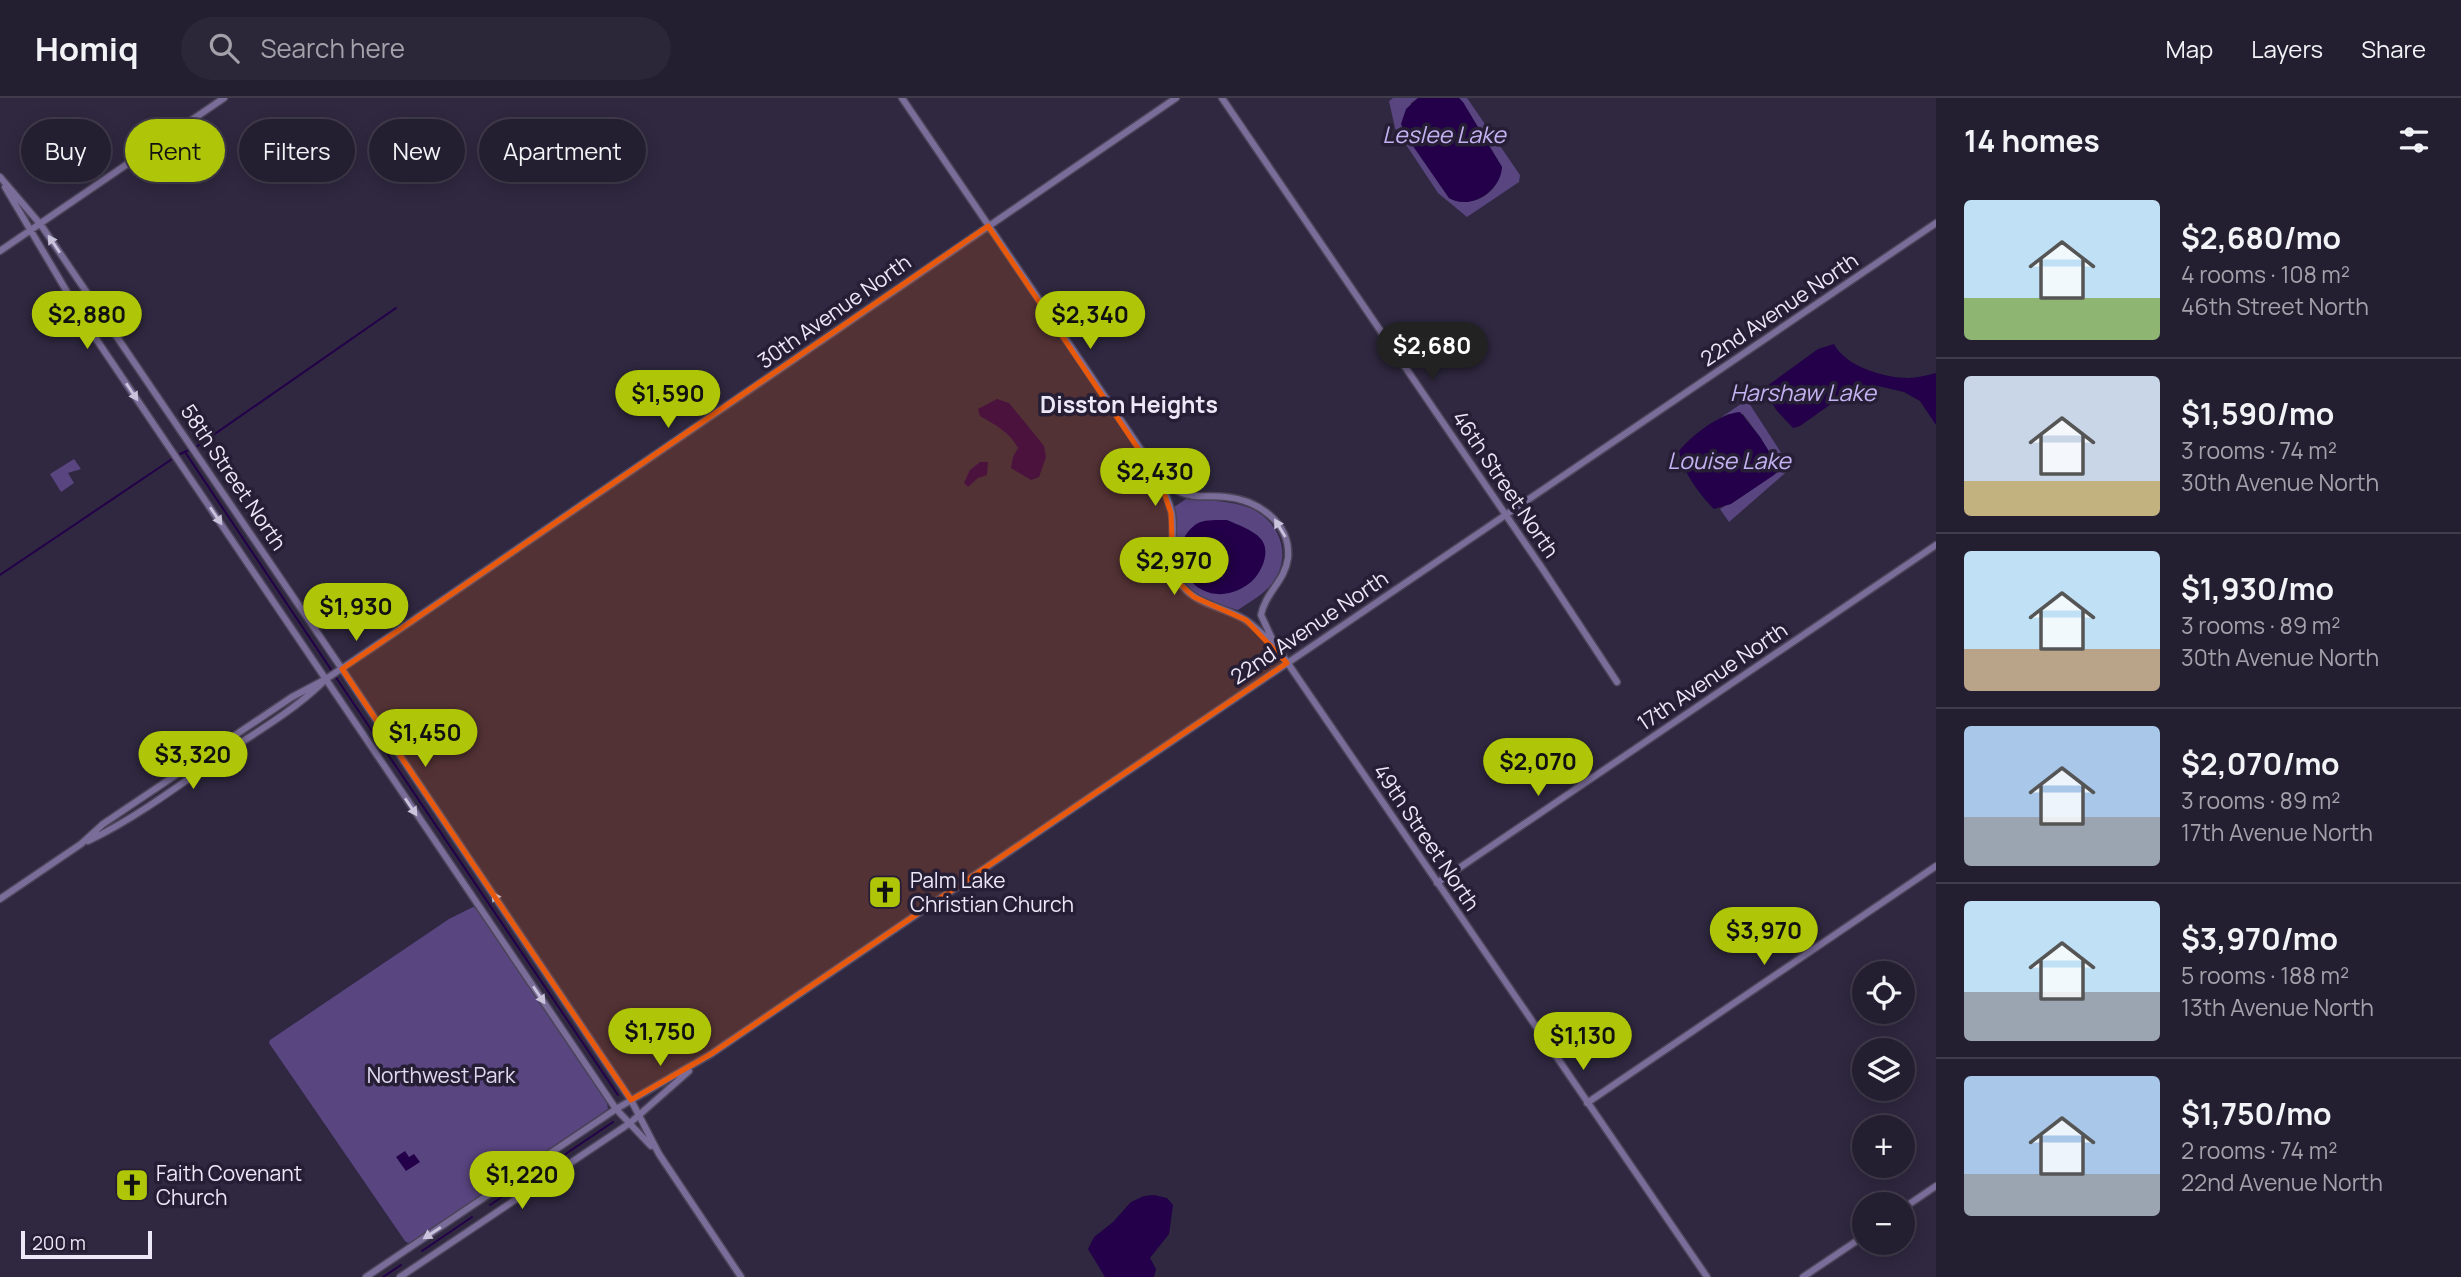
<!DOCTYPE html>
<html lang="en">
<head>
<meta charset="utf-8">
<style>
  body { margin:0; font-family:Manrope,sans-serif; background:#2b2738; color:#f1f3f6; height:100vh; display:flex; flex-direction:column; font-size:26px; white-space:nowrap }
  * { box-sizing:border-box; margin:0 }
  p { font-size:23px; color:#a3a2ab }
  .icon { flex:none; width:38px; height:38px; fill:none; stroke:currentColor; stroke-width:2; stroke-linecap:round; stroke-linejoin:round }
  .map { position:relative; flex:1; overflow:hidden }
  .drawer { display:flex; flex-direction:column; background:#231e30; width:525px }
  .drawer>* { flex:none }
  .banner { position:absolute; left:21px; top:21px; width:665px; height:63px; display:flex; gap:14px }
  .tools { position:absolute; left:1852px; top:863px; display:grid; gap:14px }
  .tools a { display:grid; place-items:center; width:63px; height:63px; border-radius:50%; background:#231e30; box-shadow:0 4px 18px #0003,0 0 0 2px #403c4c; font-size:35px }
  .scale { position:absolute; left:21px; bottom:18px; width:131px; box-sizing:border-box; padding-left:7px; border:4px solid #ece8f8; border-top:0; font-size:19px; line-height:24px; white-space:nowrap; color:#ece8f8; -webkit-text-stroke:5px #261e35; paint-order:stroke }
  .price { position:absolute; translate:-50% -60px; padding:0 16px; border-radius:24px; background:#afc507; color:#111; font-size:23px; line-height:46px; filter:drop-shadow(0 2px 4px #0008) }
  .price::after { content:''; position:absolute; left:50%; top:42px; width:21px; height:16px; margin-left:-10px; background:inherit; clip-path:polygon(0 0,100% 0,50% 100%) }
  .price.on { background:#222; color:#fff }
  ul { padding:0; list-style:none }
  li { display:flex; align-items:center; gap:21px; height:175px; padding:0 28px }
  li+li { border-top:2px solid #403c4c }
  li span { display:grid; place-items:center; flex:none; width:196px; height:140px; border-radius:7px; color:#555 }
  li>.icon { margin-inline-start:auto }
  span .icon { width:84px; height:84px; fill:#fffc; stroke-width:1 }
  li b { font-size:30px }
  h2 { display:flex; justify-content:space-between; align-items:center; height:84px; padding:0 28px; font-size:30px }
  .chip { padding:0 24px; border-radius:32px; background:#231e30; box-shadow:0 4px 18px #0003,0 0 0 2px #403c4c; font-size:24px; line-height:63px }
  .chip.on { background:#afc507; color:#111 }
  header { display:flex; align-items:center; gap:42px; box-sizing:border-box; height:98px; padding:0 35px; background:#231e30; border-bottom:2px solid #403c4c }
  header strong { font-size:33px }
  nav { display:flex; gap:38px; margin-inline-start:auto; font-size:24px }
  .search { width:490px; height:63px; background:#2b2738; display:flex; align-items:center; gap:18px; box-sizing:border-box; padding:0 24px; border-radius:38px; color:#a3a2ab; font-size:26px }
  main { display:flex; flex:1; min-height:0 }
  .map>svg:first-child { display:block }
</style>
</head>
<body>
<header>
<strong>Homiq</strong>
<div class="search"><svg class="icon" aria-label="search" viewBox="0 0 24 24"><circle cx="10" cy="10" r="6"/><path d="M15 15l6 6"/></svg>Search here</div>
<nav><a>Map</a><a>Layers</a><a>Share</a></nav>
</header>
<main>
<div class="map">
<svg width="1936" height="1179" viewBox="0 0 1936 1179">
  <rect width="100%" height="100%" fill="#2f2840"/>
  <!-- green -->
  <path fill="#594580" d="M1393,0H1418L1411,5L1407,38L1449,100C1464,109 1487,102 1496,86C1499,82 1500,74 1502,69L1459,0H1467L1520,77L1519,84L1467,119L1438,95L1395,30L1389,3Z
    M1747,302L1791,370L1729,424L1720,411L1778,374L1779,371L1760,339L1743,316H1728L1720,320Z
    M74,361L81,371L68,375L74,385L61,394L50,376Z
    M1186,401C1207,403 1230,402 1250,410C1278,422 1292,454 1275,481C1267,495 1251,503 1238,512C1210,504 1174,495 1175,459C1176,441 1177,427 1174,409Z
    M473,809L476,810L607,1004L608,1011L414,1143L408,1145L405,1143L269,945L270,942L449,821Z"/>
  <!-- water -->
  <path fill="#230049" d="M1418,0H1459L1463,4L1502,69C1501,93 1470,113 1449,100L1406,38L1401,26L1406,11Z
    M1834,246C1845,268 1884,280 1908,280C1917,280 1927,277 1936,275V327L1920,303L1904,294L1878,288L1852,291L1800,328L1793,330L1777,313L1763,291L1818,251Z
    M997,301L1009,305L1044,348L1046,359L1039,379L1031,382L1011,370L1013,359L1018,350C1010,334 995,327 980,318L978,311Z
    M1740,314L1760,339L1780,371L1774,377L1731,406L1714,411C1700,397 1682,373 1679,353C1692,337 1719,316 1740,314Z
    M980,364H988L987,377L978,380L968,389L964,385L970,372Z
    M1227,422C1236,426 1253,432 1260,440C1273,453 1260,479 1247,487C1197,520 1158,455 1195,427C1202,421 1218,422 1227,422Z
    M405,1053L409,1059L414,1056L420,1064L406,1073L396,1059Z
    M1154,1097L1167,1100L1173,1107L1169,1136L1150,1160L1156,1171L1154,1179H1105L1088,1151L1094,1139L1113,1124L1131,1104L1144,1098Z"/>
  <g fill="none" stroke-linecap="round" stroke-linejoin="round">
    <!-- stream -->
    <path stroke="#230049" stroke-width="2" d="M196,349L396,210
      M185,354L332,573
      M0,477L178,357L191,351
      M335,578L618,997
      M490,1107L613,1024
      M422,1153L472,1119
      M383,1179L401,1167"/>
    <!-- secondary casing -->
    <g stroke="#4b4458" stroke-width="9">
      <path id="secondary" d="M902,0L1154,371C1161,385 1169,401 1172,416C1176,440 1165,470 1183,489C1199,507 1224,509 1244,521C1253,526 1261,535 1269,542
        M1222,0L1544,473L1617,584
        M0,79L41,127L342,571L631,1002L659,1056L741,1179
        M5,89L86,226L616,1011L651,1048
        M0,153L224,0
        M1154,371C1161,379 1168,388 1178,393C1192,401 1210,397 1226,399C1257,402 1291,424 1288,460C1285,483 1265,495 1261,517L1274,545L1707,1179
        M88,743C136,720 181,686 225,655C258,633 293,613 322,585
        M1437,785L1936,447
        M0,801L81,746L103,726L292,599L326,581L384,542L1176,0
        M1587,1005L1936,768
        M1902,1111L1936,1088
        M366,1179L616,1011L711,956L1936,125
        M400,1179L630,1025L689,973
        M1803,1179L1864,1138"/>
    </g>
    <!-- secondary -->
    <use href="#secondary" stroke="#7b6d9a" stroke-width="6"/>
  </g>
  <!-- one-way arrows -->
  <defs><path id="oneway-solid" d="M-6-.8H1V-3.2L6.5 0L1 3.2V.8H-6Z" transform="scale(1.75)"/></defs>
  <g fill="#cac3dc">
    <use href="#oneway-solid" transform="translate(54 146) rotate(-124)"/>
    <use href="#oneway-solid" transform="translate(132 294) rotate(56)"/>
    <use href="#oneway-solid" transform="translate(216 418) rotate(56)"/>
    <use href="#oneway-solid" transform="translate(1280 430) rotate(-121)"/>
    <use href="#oneway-solid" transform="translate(411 709) rotate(56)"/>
    <use href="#oneway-solid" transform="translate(498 803) rotate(-124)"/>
    <use href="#oneway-solid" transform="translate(539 897) rotate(56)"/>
    <use href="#oneway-solid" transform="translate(432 1135) rotate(147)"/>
  </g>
  <!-- marked area -->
  <path fill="#e8590c" fill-opacity="0.2" stroke="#e8590c" stroke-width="5" stroke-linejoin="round" d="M988,128L1160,383L1171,415L1173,469L1179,485L1194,499L1246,522L1287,565L711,956L631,1002L342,571Z"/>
  <!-- icons -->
  <defs>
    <g id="church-square" transform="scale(1.75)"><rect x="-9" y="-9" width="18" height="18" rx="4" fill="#afc507" stroke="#261e35"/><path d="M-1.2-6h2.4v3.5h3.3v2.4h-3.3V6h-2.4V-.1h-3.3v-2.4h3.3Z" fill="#111"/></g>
  </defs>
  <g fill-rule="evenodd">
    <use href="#church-square" x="885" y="794"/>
    <use href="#church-square" x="132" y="1087"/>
  </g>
  <g text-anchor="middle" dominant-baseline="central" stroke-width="7" stroke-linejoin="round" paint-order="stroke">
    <!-- street labels -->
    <g font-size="21" fill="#ece8f8" stroke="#261e35">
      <text transform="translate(1779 211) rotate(-34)">22nd Avenue North</text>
      <text transform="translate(834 213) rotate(-35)">30th Avenue North</text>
      <text transform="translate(234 379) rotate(56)">58th Street North</text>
      <text transform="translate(1506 386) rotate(56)">46th Street North</text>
      <text transform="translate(1309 529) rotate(-34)">22nd Avenue North</text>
      <text transform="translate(1712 578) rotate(-34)">17th Avenue North</text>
      <text transform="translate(1427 739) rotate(56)">49th Street North</text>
    </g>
    <!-- poi labels -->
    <g font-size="21" fill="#ece8f8" stroke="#261e35" text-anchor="start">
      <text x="910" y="782">Palm Lake<tspan x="910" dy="24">Christian Church</tspan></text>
      <text x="156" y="1075">Faith Covenant<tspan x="156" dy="24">Church</tspan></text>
    </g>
    <!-- park labels -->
    <g font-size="21" fill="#e0daf0" stroke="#261e35">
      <text x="441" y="977">Northwest Park</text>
    </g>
    <!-- water labels -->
    <g font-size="23" font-style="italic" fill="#c5b2f3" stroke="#261e35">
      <text x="1444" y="36">Leslee Lake</text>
      <text x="1803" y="294">Harshaw Lake</text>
      <text x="1729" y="362">Louise Lake</text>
    </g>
    <!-- neighbourhood labels -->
    <g font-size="23" font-weight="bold" fill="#ece8f8" stroke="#261e35">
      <text x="1129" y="306">Disston Heights</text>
    </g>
  </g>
</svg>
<div class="tools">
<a><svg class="icon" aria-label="locate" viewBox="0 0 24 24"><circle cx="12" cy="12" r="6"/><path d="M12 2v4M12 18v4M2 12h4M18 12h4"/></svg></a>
<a><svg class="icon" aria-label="layers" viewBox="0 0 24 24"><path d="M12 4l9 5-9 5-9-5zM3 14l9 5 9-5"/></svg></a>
<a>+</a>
<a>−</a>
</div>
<div class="scale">200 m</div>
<b class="price" style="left:87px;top:253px">$2,880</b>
<b class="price" style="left:1090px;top:253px">$2,340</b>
<b class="price on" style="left:1432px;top:284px">$2,680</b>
<b class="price" style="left:668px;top:332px">$1,590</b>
<b class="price" style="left:1155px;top:410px">$2,430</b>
<b class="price" style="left:1174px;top:499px">$2,970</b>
<b class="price" style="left:356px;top:545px">$1,930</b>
<b class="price" style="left:425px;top:671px">$1,450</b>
<b class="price" style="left:193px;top:693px">$3,320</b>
<b class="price" style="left:1538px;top:700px">$2,070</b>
<b class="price" style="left:1764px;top:869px">$3,970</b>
<b class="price" style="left:660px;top:970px">$1,750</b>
<b class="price" style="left:1583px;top:974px">$1,130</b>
<b class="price" style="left:522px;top:1113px">$1,220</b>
<div class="banner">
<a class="chip">Buy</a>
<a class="chip on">Rent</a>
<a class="chip">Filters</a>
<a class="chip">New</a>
<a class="chip">Apartment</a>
</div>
</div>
<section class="drawer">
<h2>14 homes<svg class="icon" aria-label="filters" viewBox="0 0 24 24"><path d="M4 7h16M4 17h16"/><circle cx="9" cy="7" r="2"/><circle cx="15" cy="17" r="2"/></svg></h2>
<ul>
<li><span style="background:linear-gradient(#bfe0f5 70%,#8fb573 0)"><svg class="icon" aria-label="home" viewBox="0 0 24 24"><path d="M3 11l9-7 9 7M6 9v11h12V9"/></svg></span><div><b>$2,680/mo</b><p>4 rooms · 108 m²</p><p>46th Street North</p></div></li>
<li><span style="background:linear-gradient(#c9d6e8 75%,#c2b280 0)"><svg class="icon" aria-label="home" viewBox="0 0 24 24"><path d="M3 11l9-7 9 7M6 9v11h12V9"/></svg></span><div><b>$1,590/mo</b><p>3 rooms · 74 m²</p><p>30th Avenue North</p></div></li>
<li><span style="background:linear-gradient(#bfe0f5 70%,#b9a48a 0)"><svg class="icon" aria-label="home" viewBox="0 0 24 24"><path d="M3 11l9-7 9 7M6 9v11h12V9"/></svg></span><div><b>$1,930/mo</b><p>3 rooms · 89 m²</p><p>30th Avenue North</p></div></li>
<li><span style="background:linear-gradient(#a9c7e8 65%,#9aa5b1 0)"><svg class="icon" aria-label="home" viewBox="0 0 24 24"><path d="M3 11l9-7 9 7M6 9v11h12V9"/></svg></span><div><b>$2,070/mo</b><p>3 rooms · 89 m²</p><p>17th Avenue North</p></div></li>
<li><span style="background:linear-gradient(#bfe0f5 65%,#9aa5b1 0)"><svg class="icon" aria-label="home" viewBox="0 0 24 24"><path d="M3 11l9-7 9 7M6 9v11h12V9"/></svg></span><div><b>$3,970/mo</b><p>5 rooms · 188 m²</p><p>13th Avenue North</p></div></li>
<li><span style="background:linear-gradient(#a9c7e8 70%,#9aa5b1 0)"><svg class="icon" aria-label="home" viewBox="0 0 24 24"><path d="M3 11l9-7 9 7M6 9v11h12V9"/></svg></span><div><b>$1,750/mo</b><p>2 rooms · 74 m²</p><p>22nd Avenue North</p></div></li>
</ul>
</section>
</main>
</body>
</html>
